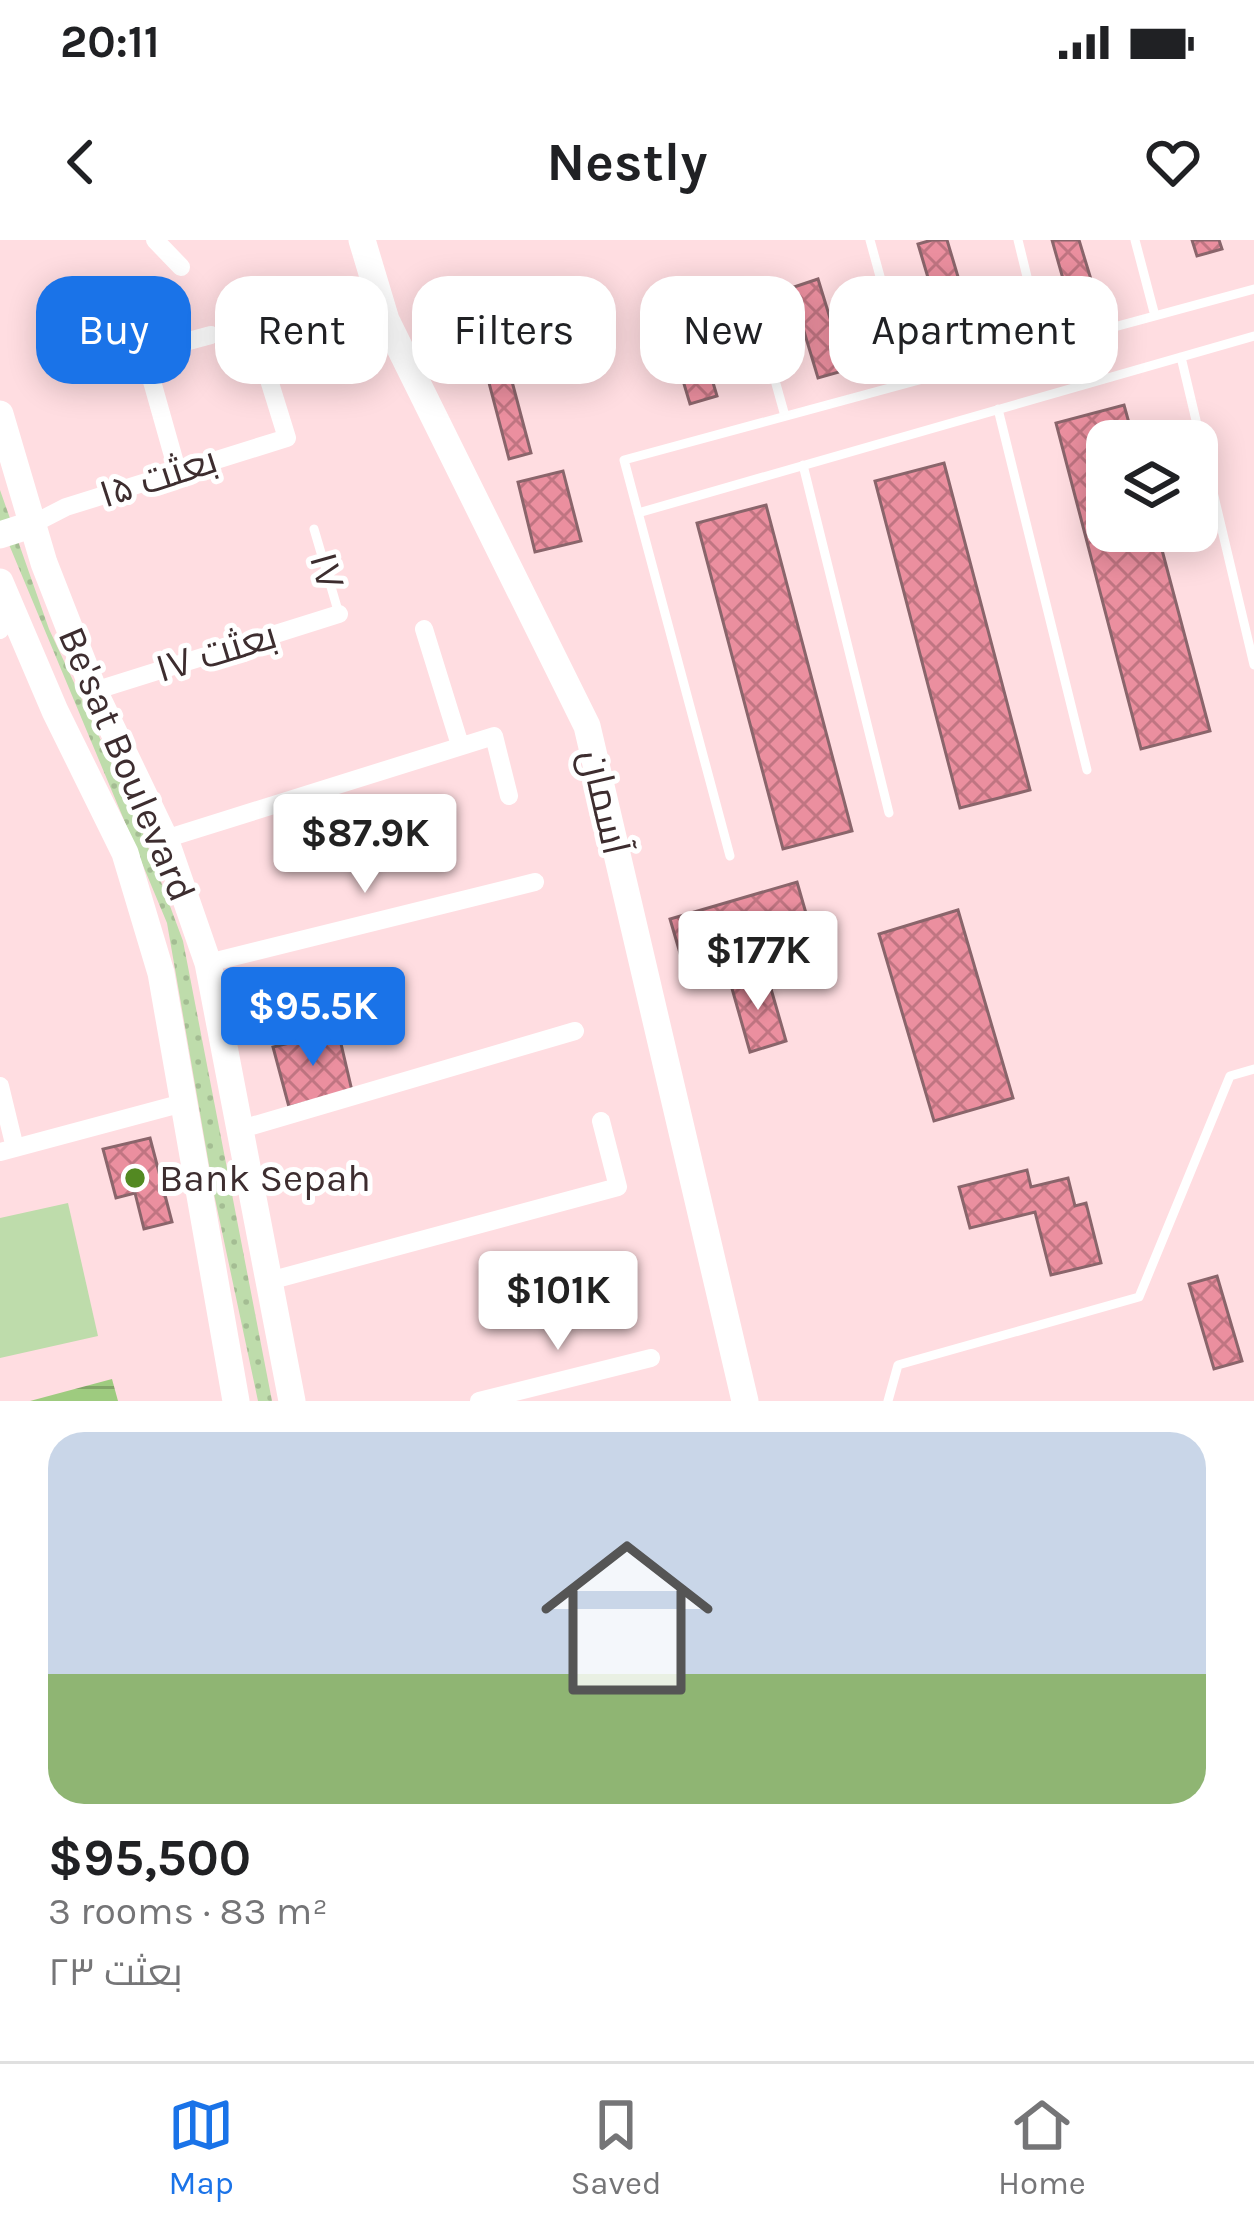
<!DOCTYPE html>
<html lang="en">
<head>
<meta charset="utf-8">
<style>
  body { margin:0; font-family:Karla,Cairo,sans-serif; background:#f2f2f2; color:#202124; height:100vh; display:flex; flex-direction:column; font-size:45px; white-space:nowrap }
  * { box-sizing:border-box; margin:0 }
  p { font-size:39px; color:#757577 }
  .icon { flex:none; width:66px; height:66px; fill:none; stroke:currentColor; stroke-width:2; stroke-linecap:round; stroke-linejoin:round }
  .map { position:relative; height:1161px; overflow:hidden }
  .sheet { display:flex; flex-direction:column; background:#fff; flex:1 }
  .sheet>* { flex:none }
  .hud { position:absolute; left:36px; top:36px; width:1182px; height:108px; display:flex; gap:24px }
  .controls { position:absolute; left:1086px; top:180px; display:grid; gap:24px }
  .controls a { display:grid; place-items:center; width:132px; height:132px; border-radius:24px; background:#fff; box-shadow:0 6px 30px #0003; font-size:60px }
  .price { position:absolute; translate:-50% -102px; padding:0 27px; border-radius:12px; background:#fff; color:#222; font-size:39px; line-height:78px; filter:drop-shadow(0 3px 6px #0008) }
  .price::after { content:''; position:absolute; left:50%; top:72px; width:36px; height:27px; margin-left:-18px; background:inherit; clip-path:polygon(0 0,100% 0,50% 100%) }
  .price.active { background:#1a73e8; color:#fff }
  ul { padding:0; list-style:none }
  li { display:grid; align-content:center; gap:24px; height:636px; padding:0 48px }
  li+li { border-top:3px solid #e0e0e0 }
  li span { display:grid; place-items:center; height:372px; border-radius:36px; color:#555 }
  li>.icon { margin-inline-start:auto }
  span .icon { width:216px; height:216px; fill:#fffc; stroke-width:1 }
  li b { font-size:51px }
  .pill { padding:0 42px; border-radius:36px; background:#fff; box-shadow:0 6px 30px #0003; font-size:42px; line-height:108px }
  .pill.active { background:#1a73e8; color:#fff }
  .status { display:flex; justify-content:space-between; align-items:center; height:84px; padding:0 60px; background:#fff; direction:ltr }
  .status svg { height:33px; fill:currentColor }
  header { display:flex; justify-content:space-between; align-items:center; height:156px; padding:0 48px; background:#fff; font-size:54px; font-weight:700 }
  .tabs { display:flex; justify-content:space-around; align-items:center; height:168px; border-top:3px solid #e0e0e0; background:#fff; font-size:33px; color:#757577 }
  .tabs a { display:grid; justify-items:center; gap:6px }
  .tabs .active { color:#1a73e8 }
  .map>svg:first-child { display:block }
</style>
</head>
<body>
<div class="status"><b>20:11</b><svg viewBox="0 0 49 12"><path d="M0 12V9h3v3zM5 12V6h3v6zM10 12V3h3v9zM15 12V0h3v12zM26 1h20v11H26zM47 4h2v5h-2z"/></svg></div>
<header><svg class="icon" aria-label="back" viewBox="0 0 24 24"><path d="M15 5l-7 7 7 7"/></svg>Nestly<svg class="icon" aria-label="heart" viewBox="0 0 24 24"><path d="M12 20l-8-8c-3-5 5-10 8-4 3-6 11-1 8 4z"/></svg></header>
<div class="map">
<svg width="1254" height="1161" viewBox="0 0 1254 1161">
  <defs>
    <pattern id="grass-dots" width="8" height="8" patternUnits="userSpaceOnUse" patternTransform="scale(3)"><rect width="8" height="8" fill="#bedcab"/><path d="M2 2h.1M6 6h.1" fill="none" stroke="#a4bd93" stroke-width="1.8" stroke-linecap="round"/></pattern>
    <pattern id="water-rules" width="6" height="5" patternUnits="userSpaceOnUse" patternTransform="scale(3)"><rect width="6" height="5" fill="#9ecb7f"/><path d="M0 2.5h6" fill="none" stroke="#82a568"/></pattern>
    <pattern id="building-cross-hatch" width="8" height="8" patternUnits="userSpaceOnUse" patternTransform="scale(3)"><rect width="8" height="8" fill="#eb8f9f"/><path d="M0 0l8 8M0 8l8-8" fill="none" stroke="#c07582"/></pattern>
  </defs>
  <rect width="100%" height="100%" fill="#ffdde1"/>
  <!-- grass -->
  <path fill="url(#grass-dots)" d="M0,250L49,389L138,580L183,701L272,1161H258L214,954L167,683L0,283Z"/>
  <!-- green -->
  <path fill="#bedcab" d="M68,963L98,1096L0,1118V978Z"/>
  <!-- water -->
  <path fill="url(#water-rules)" d="M112,1139L118,1161H30Z"/>
  <!-- building -->
  <path fill="url(#building-cross-hatch)" stroke="#8a656b" stroke-width="3" d="M932,0H947L973,87L945,95L918,4Z
    M1052,0H1079L1093,46L1067,53Z
    M1192,0H1219L1222,9L1197,16Z
    M818,39L846,130L818,138L791,48Z
    M488,51L531,213L509,219L472,78L455,83L450,61Z
    M690,65L717,156L690,164L663,74Z
    M1124,165L1134,201H1107V291H1157L1210,491L1141,509L1056,183Z
    M944,223L1030,550L960,568L875,241Z
    M563,231L581,301L535,312L518,242Z
    M766,265L852,591L783,609L697,283Z
    M797,642L816,708L689,744L670,679Z
    M958,670L1013,858L934,881L879,694Z
    M767,735L786,801L750,812L731,745Z
    M338,791L352,851L289,867L273,807Z
    M150,898L172,982L144,989L135,953L116,958L103,909Z
    M1027,930L1031,947L1068,938L1075,966L1086,963L1101,1023L1051,1035L1035,972L970,988L959,947Z
    M1217,1036L1242,1121L1214,1129L1189,1044Z"/>
  <g fill="none" stroke-linecap="round" stroke-linejoin="round">
    <!-- lane -->
    <path stroke="#fff" stroke-width="9" d="M870,0L909,142
      M1018,0L1044,106
      M1135,0L1155,76
      M748,44L785,176
      M1181,117L1254,425
      M998,169L1087,530
      M803,225L889,573
      M638,273L1254,96
      M314,289L339,374
      M730,616L624,220L1254,49
      M888,1161L898,1125L1139,1057L1230,836L1254,829"/>
    <!-- street -->
    <path stroke="#fff" stroke-width="18" d="M155,0L181,27
      M177,230L144,113L211,95
      M31,285L66,267L287,198L265,127
      M424,389L460,505
      M0,390L12,369
      M94,451L339,374
      M165,599L494,496L509,556
      M208,723L535,642
      M0,846L15,908
      M238,890L575,791
      M0,912L183,863
      M269,1041L618,947L601,881
      M479,1161L651,1118"/>
    <!-- secondary -->
    <path stroke="#fff" stroke-width="27" d="M362,0L386,80L587,486L745,1161
      M0,174L44,323L94,451L165,599L208,723L292,1161
      M0,295L31,285
      M0,342L55,471L125,613L161,733L236,1161"/>
  </g>
  <!-- markers -->
  <circle fill="#538922" stroke="#fff" stroke-width="4.5" cx="135" cy="938" r="12"/>
  <g text-anchor="middle" dominant-baseline="central" stroke-width="10" stroke-linejoin="round" paint-order="stroke">
    <!-- street labels -->
    <g font-size="39" fill="#3d2d2f" stroke="#fff">
      <text transform="translate(158 237) rotate(-18)">بعثت ۱۵</text>
      <text transform="translate(327 331) rotate(74)">۱۷</text>
      <text transform="translate(216 412) rotate(-17)">بعثت ۱۷</text>
      <text transform="translate(127 524) rotate(67)">Be'sat Boulevard</text>
      <text transform="translate(605 562) rotate(77)">آسمان</text>
    </g>
    <!-- poi labels -->
    <g font-size="39" fill="#3d2d2f" stroke="#fff" text-anchor="start">
      <text x="159" y="938">Bank Sepah</text>
    </g>
  </g>
</svg>
<div class="controls">
<a><svg class="icon" aria-label="layers" viewBox="0 0 24 24"><path d="M12 4l9 5-9 5-9-5zM3 14l9 5 9-5"/></svg></a>
</div>
<b class="price" style="left:365px;top:656px">$87.9K</b>
<b class="price" style="left:758px;top:773px">$177K</b>
<b class="price active" style="left:313px;top:829px">$95.5K</b>
<b class="price" style="left:558px;top:1113px">$101K</b>
<div class="hud">
<a class="pill active">Buy</a>
<a class="pill">Rent</a>
<a class="pill">Filters</a>
<a class="pill">New</a>
<a class="pill">Apartment</a>
</div>
</div>
<section class="sheet">
<ul>
<li><span style="background:linear-gradient(#c9d6e8 65%,#8fb573 0)"><svg class="icon" aria-label="home" viewBox="0 0 24 24"><path d="M3 11l9-7 9 7M6 9v11h12V9"/></svg></span><div><b>$95,500</b><p>3 rooms · 83 m²</p><p>۲۳ بعثت</p></div></li>
</ul>
</section>
<nav class="tabs">
<a class="active"><svg class="icon" aria-label="map" viewBox="0 0 24 24"><path d="M3 6l6-2 6 2 6-2v14l-6 2-6-2-6 2zM9 4v14M15 6v14"/></svg>Map</a>
<a><svg class="icon" aria-label="saved" viewBox="0 0 24 24"><path d="M7 4h10v16l-5-4-5 4z"/></svg>Saved</a>
<a><svg class="icon" aria-label="home" viewBox="0 0 24 24"><path d="M3 11l9-7 9 7M6 9v11h12V9"/></svg>Home</a>
</nav>
</body>
</html>
